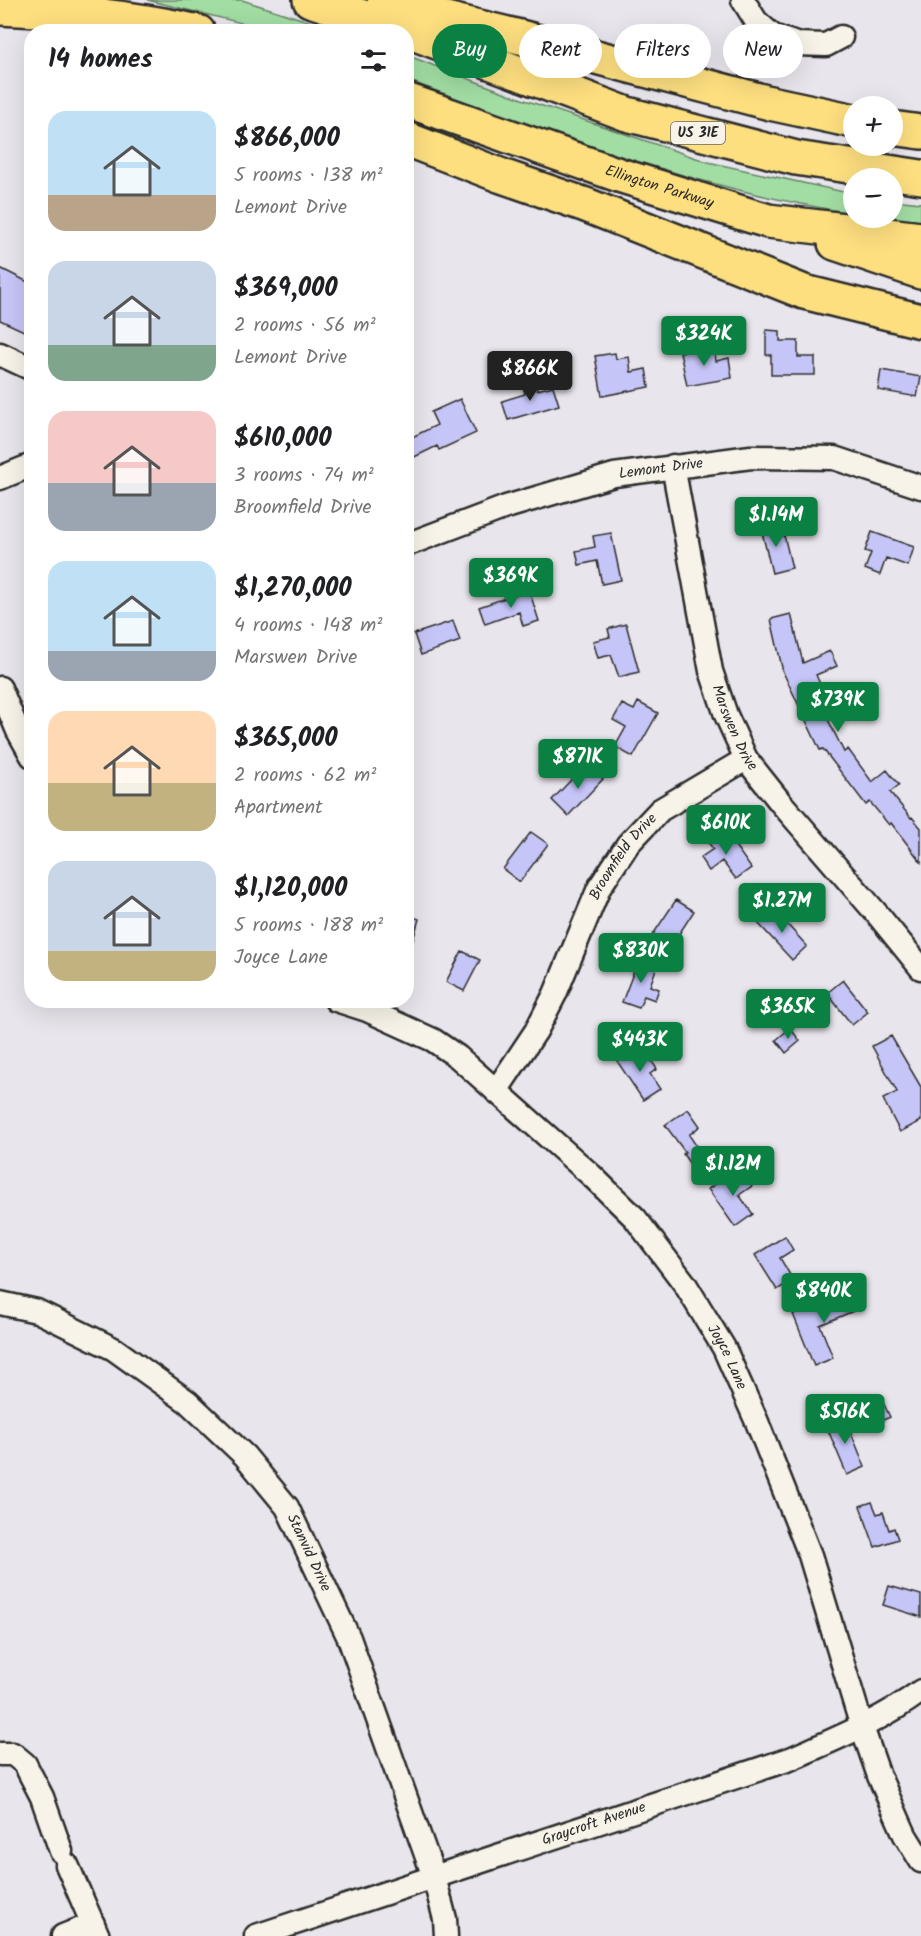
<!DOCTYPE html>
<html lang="en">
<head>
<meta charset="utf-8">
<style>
  body { margin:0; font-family:Kalam,sans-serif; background:#f6f6f6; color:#202124; height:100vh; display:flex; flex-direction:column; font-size:22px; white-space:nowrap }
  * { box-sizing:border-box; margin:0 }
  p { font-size:20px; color:#757577 }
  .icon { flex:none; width:33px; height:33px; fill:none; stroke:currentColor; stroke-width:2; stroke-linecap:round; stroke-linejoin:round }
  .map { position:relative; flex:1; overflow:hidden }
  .side { position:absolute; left:24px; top:24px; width:390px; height:984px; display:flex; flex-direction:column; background:#fff; border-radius:24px; box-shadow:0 6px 24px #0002 }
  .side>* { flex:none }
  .hud { position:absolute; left:432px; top:24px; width:399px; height:54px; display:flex; gap:12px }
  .fabs { position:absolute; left:843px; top:96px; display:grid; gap:12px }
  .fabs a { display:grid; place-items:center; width:60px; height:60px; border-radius:50%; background:#fff; box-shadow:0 6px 24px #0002; font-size:30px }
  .price { position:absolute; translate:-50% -51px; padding:0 14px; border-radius:6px; background:#0b8043; color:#fff; font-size:20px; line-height:39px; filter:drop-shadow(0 2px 3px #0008) }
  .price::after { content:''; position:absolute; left:50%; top:36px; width:18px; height:14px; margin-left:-9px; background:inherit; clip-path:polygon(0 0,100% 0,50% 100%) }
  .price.on { background:#222; color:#fff }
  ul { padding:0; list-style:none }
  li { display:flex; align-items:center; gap:18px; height:150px; padding:0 24px }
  li span { display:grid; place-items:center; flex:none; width:168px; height:120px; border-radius:18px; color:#555 }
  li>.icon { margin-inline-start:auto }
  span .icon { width:72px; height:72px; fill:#fffc; stroke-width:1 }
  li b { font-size:26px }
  h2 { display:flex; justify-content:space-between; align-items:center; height:72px; padding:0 24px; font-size:26px }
  .chip { padding:0 21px; border-radius:27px; background:#fff; box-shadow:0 6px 24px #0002; font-size:21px; line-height:54px }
  .chip.on { background:#0b8043; color:#fff }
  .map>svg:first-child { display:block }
</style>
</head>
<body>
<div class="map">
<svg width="921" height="1936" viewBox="0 0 921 1936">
  <rect width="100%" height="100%" fill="#e8e5ec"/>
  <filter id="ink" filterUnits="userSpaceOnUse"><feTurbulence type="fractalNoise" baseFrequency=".0167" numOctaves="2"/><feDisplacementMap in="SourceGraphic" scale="12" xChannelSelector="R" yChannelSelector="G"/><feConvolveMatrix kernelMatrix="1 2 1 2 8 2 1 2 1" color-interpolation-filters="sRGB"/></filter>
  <g filter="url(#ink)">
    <!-- green -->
    <path fill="#a2dda3" stroke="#668467" stroke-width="1.5" d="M147,0H242L339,31H274Z
      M406,55L522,99L708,162L853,194V213C699,190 552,134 407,80Z
      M893,200L921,203V223L884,218H892Z"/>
    <!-- building -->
    <path fill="#c6c5f7" stroke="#2b2b2b" stroke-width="1.5" d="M0,268L32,284V328L28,327L26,332L0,320Z
      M766,330L780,331V341H798V357H815V375H771V355H766Z
      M714,346L716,361L729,358L732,378L687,386L680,352Z
      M615,353L616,359L629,357L631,372L646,369L649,387L602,396L595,356Z
      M881,370L921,377L917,397L878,390Z
      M535,383L537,390L553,386L559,405L508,420L502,401L525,394L523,386Z
      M460,399L476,433L439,450L437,446L406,461V440L437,425L431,412Z
      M781,523L792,568L772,573L761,528Z
      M872,532L914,547L908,566L886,558L880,575L865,569L871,553L865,551Z
      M611,533L621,580L602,584L597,561L579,565L576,551L595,547L593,536Z
      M529,590L539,621L523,626L519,612L485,624L479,607Z
      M791,614L803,663L830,651L837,666L816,675L821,686L813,689L844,752L848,749L872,782L887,770L899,785L890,792L911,818L912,817L921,828V862L891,823L889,825L870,802L866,805L823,749L820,750L783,672L771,619Z
      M453,621L460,641L421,655L414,634Z
      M626,624L639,672L619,677L611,655L598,658L593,641L610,637L608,629Z
      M638,702L658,713L633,757L615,747L626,727L613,720L622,704L634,710Z
      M587,763L603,779L568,816L552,800Z
      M724,830L751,868L736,879L722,861L709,871L700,858L713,849L708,842Z
      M531,832L548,844L520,882L503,869Z
      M676,900L694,911L670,948L652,936Z
      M773,909L807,946L792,960L758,923Z
      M406,915L419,919L410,951L406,950Z
      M462,951L480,960L464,991L446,982Z
      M639,958L657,966L650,986L659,989L655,1000L644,996L639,1008L622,1002Z
      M843,980L868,1012L852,1025L827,993Z
      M790,1028L800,1041L786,1053L776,1040Z
      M891,1036L921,1087V1121L900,1132L883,1099L897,1092L872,1046Z
      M637,1048L643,1057L647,1054L657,1069L650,1074L660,1089L643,1100L617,1061Z
      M688,1109L700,1126L689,1135L707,1162L694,1170L683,1154L685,1152L665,1125Z
      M740,1168L752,1186L739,1195L753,1214L735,1227L708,1189Z
      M785,1236L793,1250L780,1258L793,1280L777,1290L755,1255Z
      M855,1290L863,1307L820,1325L833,1358L814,1366L793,1314Z
      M881,1398L890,1417L874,1424L866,1405Z
      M844,1415L865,1467L847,1475L825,1423Z
      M872,1502L877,1514L883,1512L889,1530L894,1528L898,1539L875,1547L860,1506Z
      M889,1586L921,1595V1617L883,1605Z"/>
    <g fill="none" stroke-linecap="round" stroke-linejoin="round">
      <!-- minor casing -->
      <g stroke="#2b2b2b" stroke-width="27">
        <g id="minor">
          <path d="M743,0L756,21L773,36L796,44L826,45L841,37"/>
          <path d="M0,354L32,369"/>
          <path id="s1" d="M673,466L711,671L726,715L746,759L781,803L878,915L921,968"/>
          <path d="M0,478L32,465"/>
          <path id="s2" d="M406,545L506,507L614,475L751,457L834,458L921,487"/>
          <path d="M0,688L18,731L32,756"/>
          <path id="s3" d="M336,1000L367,1010L433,1040L458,1057L591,1175L635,1218L685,1284L724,1348L757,1422L810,1555L862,1727L879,1776L905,1835L921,1861"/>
          <path id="s4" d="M496,1091L536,1031L555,994L599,888L628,844L660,810L746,759"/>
          <path id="s5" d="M0,1303L37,1311L114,1349L188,1402L245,1456L287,1507L349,1638L434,1877L445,1919L446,1936"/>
          <path d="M0,1754H13L25,1764L42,1797L61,1851"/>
          <path d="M67,1865L98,1936"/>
          <path d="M63,1936L93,1924"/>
          <path id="s6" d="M256,1936L790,1759C835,1739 881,1721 921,1691"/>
        </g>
      </g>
      <!-- highway casing -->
      <g stroke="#2b2b2b" stroke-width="38">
        <g id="highway">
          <path d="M310,0L416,34L627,114L796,158L921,177"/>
          <path d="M384,4L524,38L770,103L854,121"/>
          <path d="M0,8C67,11 133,17 198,32"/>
          <path id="s7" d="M406,100L619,175L768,221L921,239"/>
          <path d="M892,128L921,132"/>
          <path d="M406,139L502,176L586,205L804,292L921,321"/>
          <path d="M835,243L921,272"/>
        </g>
      </g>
      <!-- minor -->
      <use href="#minor" stroke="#f7f3e8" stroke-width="22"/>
      <!-- highway -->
      <use href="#highway" stroke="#fddf80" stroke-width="33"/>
    </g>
  </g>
  <g text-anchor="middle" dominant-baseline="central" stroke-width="5" stroke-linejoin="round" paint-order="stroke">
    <!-- shield labels -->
    <rect fill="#f7f3e8" stroke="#686764" stroke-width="1.5" x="671" y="122" width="54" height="22" rx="4.5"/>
    <g font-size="14" font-weight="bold" fill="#2b2b2b">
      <text x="698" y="133">US 31E</text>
    </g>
    <!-- street labels -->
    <g font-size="15" fill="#2b2b2b" stroke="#f7f3e8">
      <text stroke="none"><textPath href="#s7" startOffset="268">Ellington Parkway</textPath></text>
      <text stroke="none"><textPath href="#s2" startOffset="267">Lemont Drive</textPath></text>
      <text stroke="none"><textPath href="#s1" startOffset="270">Marswen Drive</textPath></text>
      <text stroke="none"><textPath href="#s4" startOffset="268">Broomfield Drive</textPath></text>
      <text stroke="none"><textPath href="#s3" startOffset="542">Joyce Lane</textPath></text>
      <text stroke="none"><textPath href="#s5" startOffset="410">Stanvid Drive</textPath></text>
      <text stroke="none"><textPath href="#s6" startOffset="356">Graycroft Avenue</textPath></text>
    </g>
  </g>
</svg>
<div class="fabs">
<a>+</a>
<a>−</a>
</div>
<b class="price" style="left:704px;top:367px">$324K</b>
<b class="price on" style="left:530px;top:402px">$866K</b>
<b class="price" style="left:776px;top:548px">$1.14M</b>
<b class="price" style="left:511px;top:609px">$369K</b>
<b class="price" style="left:838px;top:733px">$739K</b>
<b class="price" style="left:578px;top:790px">$871K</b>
<b class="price" style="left:726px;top:856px">$610K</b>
<b class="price" style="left:782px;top:934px">$1.27M</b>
<b class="price" style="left:641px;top:984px">$830K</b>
<b class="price" style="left:788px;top:1040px">$365K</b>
<b class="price" style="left:640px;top:1073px">$443K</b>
<b class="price" style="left:733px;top:1197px">$1.12M</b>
<b class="price" style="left:824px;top:1324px">$840K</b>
<b class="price" style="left:845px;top:1445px">$516K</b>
<div class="hud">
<a class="chip on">Buy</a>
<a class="chip">Rent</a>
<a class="chip">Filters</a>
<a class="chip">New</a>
</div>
<section class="side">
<h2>14 homes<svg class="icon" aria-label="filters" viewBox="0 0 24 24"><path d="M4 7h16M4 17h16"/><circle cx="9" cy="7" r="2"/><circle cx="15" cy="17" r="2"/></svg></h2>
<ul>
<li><span style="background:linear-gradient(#bfe0f5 70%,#b9a48a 0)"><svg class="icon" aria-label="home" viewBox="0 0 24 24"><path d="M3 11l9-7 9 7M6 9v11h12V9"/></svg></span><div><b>$866,000</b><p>5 rooms · 138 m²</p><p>Lemont Drive</p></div></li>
<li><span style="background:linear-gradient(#c9d6e8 70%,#7fa58c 0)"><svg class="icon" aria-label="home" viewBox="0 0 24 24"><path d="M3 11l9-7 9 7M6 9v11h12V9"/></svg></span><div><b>$369,000</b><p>2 rooms · 56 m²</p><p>Lemont Drive</p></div></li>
<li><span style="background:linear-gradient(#f6c9c9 60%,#9aa5b1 0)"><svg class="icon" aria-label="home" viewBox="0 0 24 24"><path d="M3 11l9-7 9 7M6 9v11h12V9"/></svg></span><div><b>$610,000</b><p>3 rooms · 74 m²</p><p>Broomfield Drive</p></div></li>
<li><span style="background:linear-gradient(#bfe0f5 75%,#9aa5b1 0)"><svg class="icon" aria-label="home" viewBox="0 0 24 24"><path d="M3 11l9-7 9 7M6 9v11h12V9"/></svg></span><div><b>$1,270,000</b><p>4 rooms · 148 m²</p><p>Marswen Drive</p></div></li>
<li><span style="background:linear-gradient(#ffd9b3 60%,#c2b280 0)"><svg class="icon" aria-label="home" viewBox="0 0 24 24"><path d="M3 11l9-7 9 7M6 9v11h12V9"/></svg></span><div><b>$365,000</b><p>2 rooms · 62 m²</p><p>Apartment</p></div></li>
<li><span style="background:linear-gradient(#c9d6e8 75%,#c2b280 0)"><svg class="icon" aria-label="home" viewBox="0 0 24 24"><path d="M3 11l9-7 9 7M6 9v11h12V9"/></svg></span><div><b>$1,120,000</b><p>5 rooms · 188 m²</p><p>Joyce Lane</p></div></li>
</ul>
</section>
</div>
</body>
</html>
